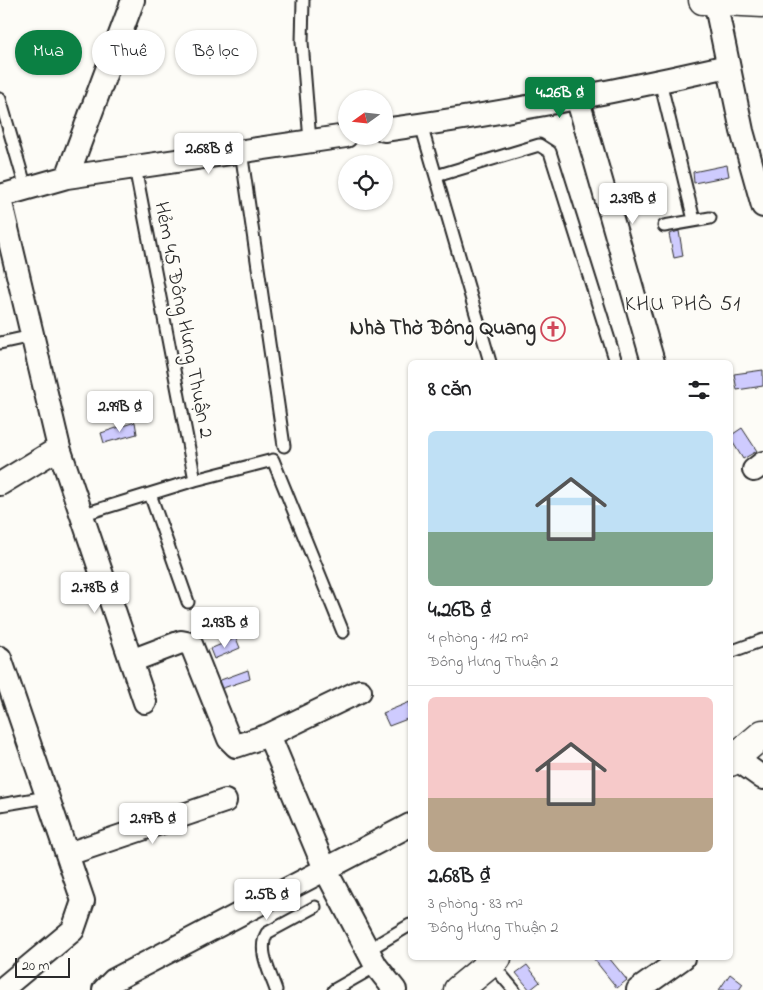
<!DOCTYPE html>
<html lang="vi">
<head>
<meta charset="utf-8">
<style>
  body { margin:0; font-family:"Indie Flower",sans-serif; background:#f6f6f6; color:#202124; height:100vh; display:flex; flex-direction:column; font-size:19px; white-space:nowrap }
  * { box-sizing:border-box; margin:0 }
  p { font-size:16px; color:#757577 }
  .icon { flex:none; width:28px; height:28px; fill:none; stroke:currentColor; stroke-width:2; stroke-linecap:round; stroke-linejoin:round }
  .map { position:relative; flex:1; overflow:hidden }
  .drawer { position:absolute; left:408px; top:360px; width:325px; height:600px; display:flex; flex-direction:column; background:#fff; border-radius:8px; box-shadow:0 1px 4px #0004 }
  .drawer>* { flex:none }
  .banner { position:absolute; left:15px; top:30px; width:318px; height:45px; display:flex; gap:10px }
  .needle { width:32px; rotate:255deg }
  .controls { position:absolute; left:338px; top:90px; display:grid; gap:10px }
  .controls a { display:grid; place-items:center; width:55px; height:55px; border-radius:50%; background:#fff; box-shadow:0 1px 4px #0004; font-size:25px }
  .scale { position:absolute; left:15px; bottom:12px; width:55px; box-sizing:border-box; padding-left:5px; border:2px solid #2b2b2b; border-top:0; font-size:14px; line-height:18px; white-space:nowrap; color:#2b2b2b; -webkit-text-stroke:4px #fdfcf7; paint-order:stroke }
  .price { position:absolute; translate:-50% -42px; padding:0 11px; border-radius:5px; background:#fff; color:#222; font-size:16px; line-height:32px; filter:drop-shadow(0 1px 2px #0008) }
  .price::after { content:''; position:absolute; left:50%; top:30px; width:15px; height:11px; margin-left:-8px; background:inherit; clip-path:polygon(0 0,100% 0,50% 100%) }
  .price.on { background:#0b8043; color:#fff }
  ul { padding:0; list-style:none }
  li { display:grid; align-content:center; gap:10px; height:265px; padding:0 20px }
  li+li { border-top:1px solid #e0e0e0 }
  li span { display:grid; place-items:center; height:155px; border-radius:8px; color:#555 }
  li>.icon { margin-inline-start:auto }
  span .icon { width:90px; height:90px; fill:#fffc; stroke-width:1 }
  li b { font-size:21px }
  h2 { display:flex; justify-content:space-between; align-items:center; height:60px; padding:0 20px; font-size:21px }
  .pill { padding:0 18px; border-radius:22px; background:#fff; box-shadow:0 1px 4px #0004; font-size:18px; line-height:45px }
  .pill.on { background:#0b8043; color:#fff }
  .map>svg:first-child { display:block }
</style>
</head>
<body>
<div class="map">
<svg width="763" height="990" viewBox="0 0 763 990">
  <rect width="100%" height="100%" fill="#fdfcf7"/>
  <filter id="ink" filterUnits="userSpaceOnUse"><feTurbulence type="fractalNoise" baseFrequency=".02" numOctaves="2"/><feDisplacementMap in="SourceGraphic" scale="10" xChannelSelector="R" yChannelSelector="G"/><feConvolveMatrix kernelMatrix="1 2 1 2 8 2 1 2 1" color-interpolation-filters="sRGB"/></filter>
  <g filter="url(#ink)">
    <!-- building -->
    <path fill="#cecbfe" stroke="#2b2b2b" d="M727,165L729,176L694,183L693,172Z
      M679,231L683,256L674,258L669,234Z
      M763,370V386L737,390L734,374Z
      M135,422L137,434L104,443L101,433Z
      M742,428L757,451L743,459L730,438V436Z
      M236,638L240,648L214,659L210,649Z
      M248,670L250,679L220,689L218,681Z
      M410,702V718L389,726L383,713Z
      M593,958H609L627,980L617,988Z
      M527,965L540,982L530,990L516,973Z
      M730,974L743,984L739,990H719Z"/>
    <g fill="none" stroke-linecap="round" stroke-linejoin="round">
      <!-- lane casing -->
      <g stroke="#2b2b2b" stroke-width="15">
        <path id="lane" d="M303,0L302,42L310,141
          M660,81L694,220
          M0,99L26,188
          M421,125L490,362
          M241,151L284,446
          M135,167L195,480
          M436,176L539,145L550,152L616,362
          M664,226L710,218
          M0,343L32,336
          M150,494L188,602
          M81,515L195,480L273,460L343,632
          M730,652L763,640
          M0,805L47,797
          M368,950L410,925
          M491,963L514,990
          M276,990C270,972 257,950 267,933L315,907
          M334,990L376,966"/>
      </g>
      <!-- street casing -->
      <g stroke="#2b2b2b" stroke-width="26">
        <path id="street" d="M715,1L742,131L763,206
          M577,97L653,362
          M384,130C499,114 614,92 728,66
          M67,177L133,0
          M0,196L67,177L346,136
          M0,199L59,448L145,702
          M754,470L763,463
          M0,484L59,448
          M0,658L83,901L73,930L1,990
          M131,661L181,642L191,644L229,739L236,746L269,735L360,691
          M269,735L325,869L376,966L395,990
          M735,758L763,778
          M68,854L225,801
          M104,990L114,980L410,825
          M638,990L683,958"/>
      </g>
      <!-- secondary casing -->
      <g stroke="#2b2b2b" stroke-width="31">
        <path id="secondary" d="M703,0L763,3
          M730,762L763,734
          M458,990L497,958"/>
      </g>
      <!-- lane -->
      <use href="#lane" stroke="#fdfcf7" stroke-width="11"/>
      <!-- street -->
      <use href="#street" stroke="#fdfcf7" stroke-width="22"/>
      <!-- secondary -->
      <use href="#secondary" stroke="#fdfcf7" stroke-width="28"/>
    </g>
  </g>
  <!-- icons -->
  <defs>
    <g id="church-ring" transform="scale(1.25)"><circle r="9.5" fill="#fdfcf7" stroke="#d1495b" stroke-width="1.5"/><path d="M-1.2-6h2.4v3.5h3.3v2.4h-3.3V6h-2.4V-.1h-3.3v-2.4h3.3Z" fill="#d1495b"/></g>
  </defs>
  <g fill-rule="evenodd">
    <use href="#church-ring" x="553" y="329"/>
  </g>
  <g text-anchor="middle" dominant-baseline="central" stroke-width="4.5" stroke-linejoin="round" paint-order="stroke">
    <!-- street labels -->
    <g font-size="21" fill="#2b2b2b" stroke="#fdfcf7">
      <text transform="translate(183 320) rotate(79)">Hẻm 45 Đông Hưng Thuận 2</text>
    </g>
    <!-- poi labels -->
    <g font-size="21" font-weight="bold" fill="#2b2b2b" stroke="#fdfcf7" text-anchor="end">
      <text x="536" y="329">Nhà Thờ Đông Quang</text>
    </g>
    <!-- neighbourhood labels -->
    <g font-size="22" letter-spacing="1" fill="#2b2b2b" stroke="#fdfcf7">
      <text x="683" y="305">KHU PHỐ 51</text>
    </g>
  </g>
</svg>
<div class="controls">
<a><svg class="needle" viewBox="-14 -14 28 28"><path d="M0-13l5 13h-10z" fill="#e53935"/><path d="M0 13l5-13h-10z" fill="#757577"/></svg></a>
<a><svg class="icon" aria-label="locate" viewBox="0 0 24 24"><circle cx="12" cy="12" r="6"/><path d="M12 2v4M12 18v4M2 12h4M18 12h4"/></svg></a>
</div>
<div class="scale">20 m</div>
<b class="price on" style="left:560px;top:119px">4.26B ₫</b>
<b class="price" style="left:209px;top:175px">2.68B ₫</b>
<b class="price" style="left:633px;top:225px">2.39B ₫</b>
<b class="price" style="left:120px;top:433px">2.99B ₫</b>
<b class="price" style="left:95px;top:614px">2.78B ₫</b>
<b class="price" style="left:225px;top:649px">2.93B ₫</b>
<b class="price" style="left:153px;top:845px">2.97B ₫</b>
<b class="price" style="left:267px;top:921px">2.5B ₫</b>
<div class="banner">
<a class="pill on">Mua</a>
<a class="pill">Thuê</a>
<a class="pill">Bộ lọc</a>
</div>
<section class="drawer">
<h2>8 căn<svg class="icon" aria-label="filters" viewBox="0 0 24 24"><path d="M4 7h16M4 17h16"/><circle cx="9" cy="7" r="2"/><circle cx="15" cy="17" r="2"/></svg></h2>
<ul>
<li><span style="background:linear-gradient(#bfe0f5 65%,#7fa58c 0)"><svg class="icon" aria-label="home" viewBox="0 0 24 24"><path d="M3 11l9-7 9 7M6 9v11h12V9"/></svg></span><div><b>4.26B ₫</b><p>4 phòng · 112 m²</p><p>Đông Hưng Thuận 2</p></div></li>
<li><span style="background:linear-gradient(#f6c9c9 65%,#b9a48a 0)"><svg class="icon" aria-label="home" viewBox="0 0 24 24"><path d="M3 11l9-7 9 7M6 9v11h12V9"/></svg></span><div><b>2.68B ₫</b><p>3 phòng · 83 m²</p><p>Đông Hưng Thuận 2</p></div></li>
</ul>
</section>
</div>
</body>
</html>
